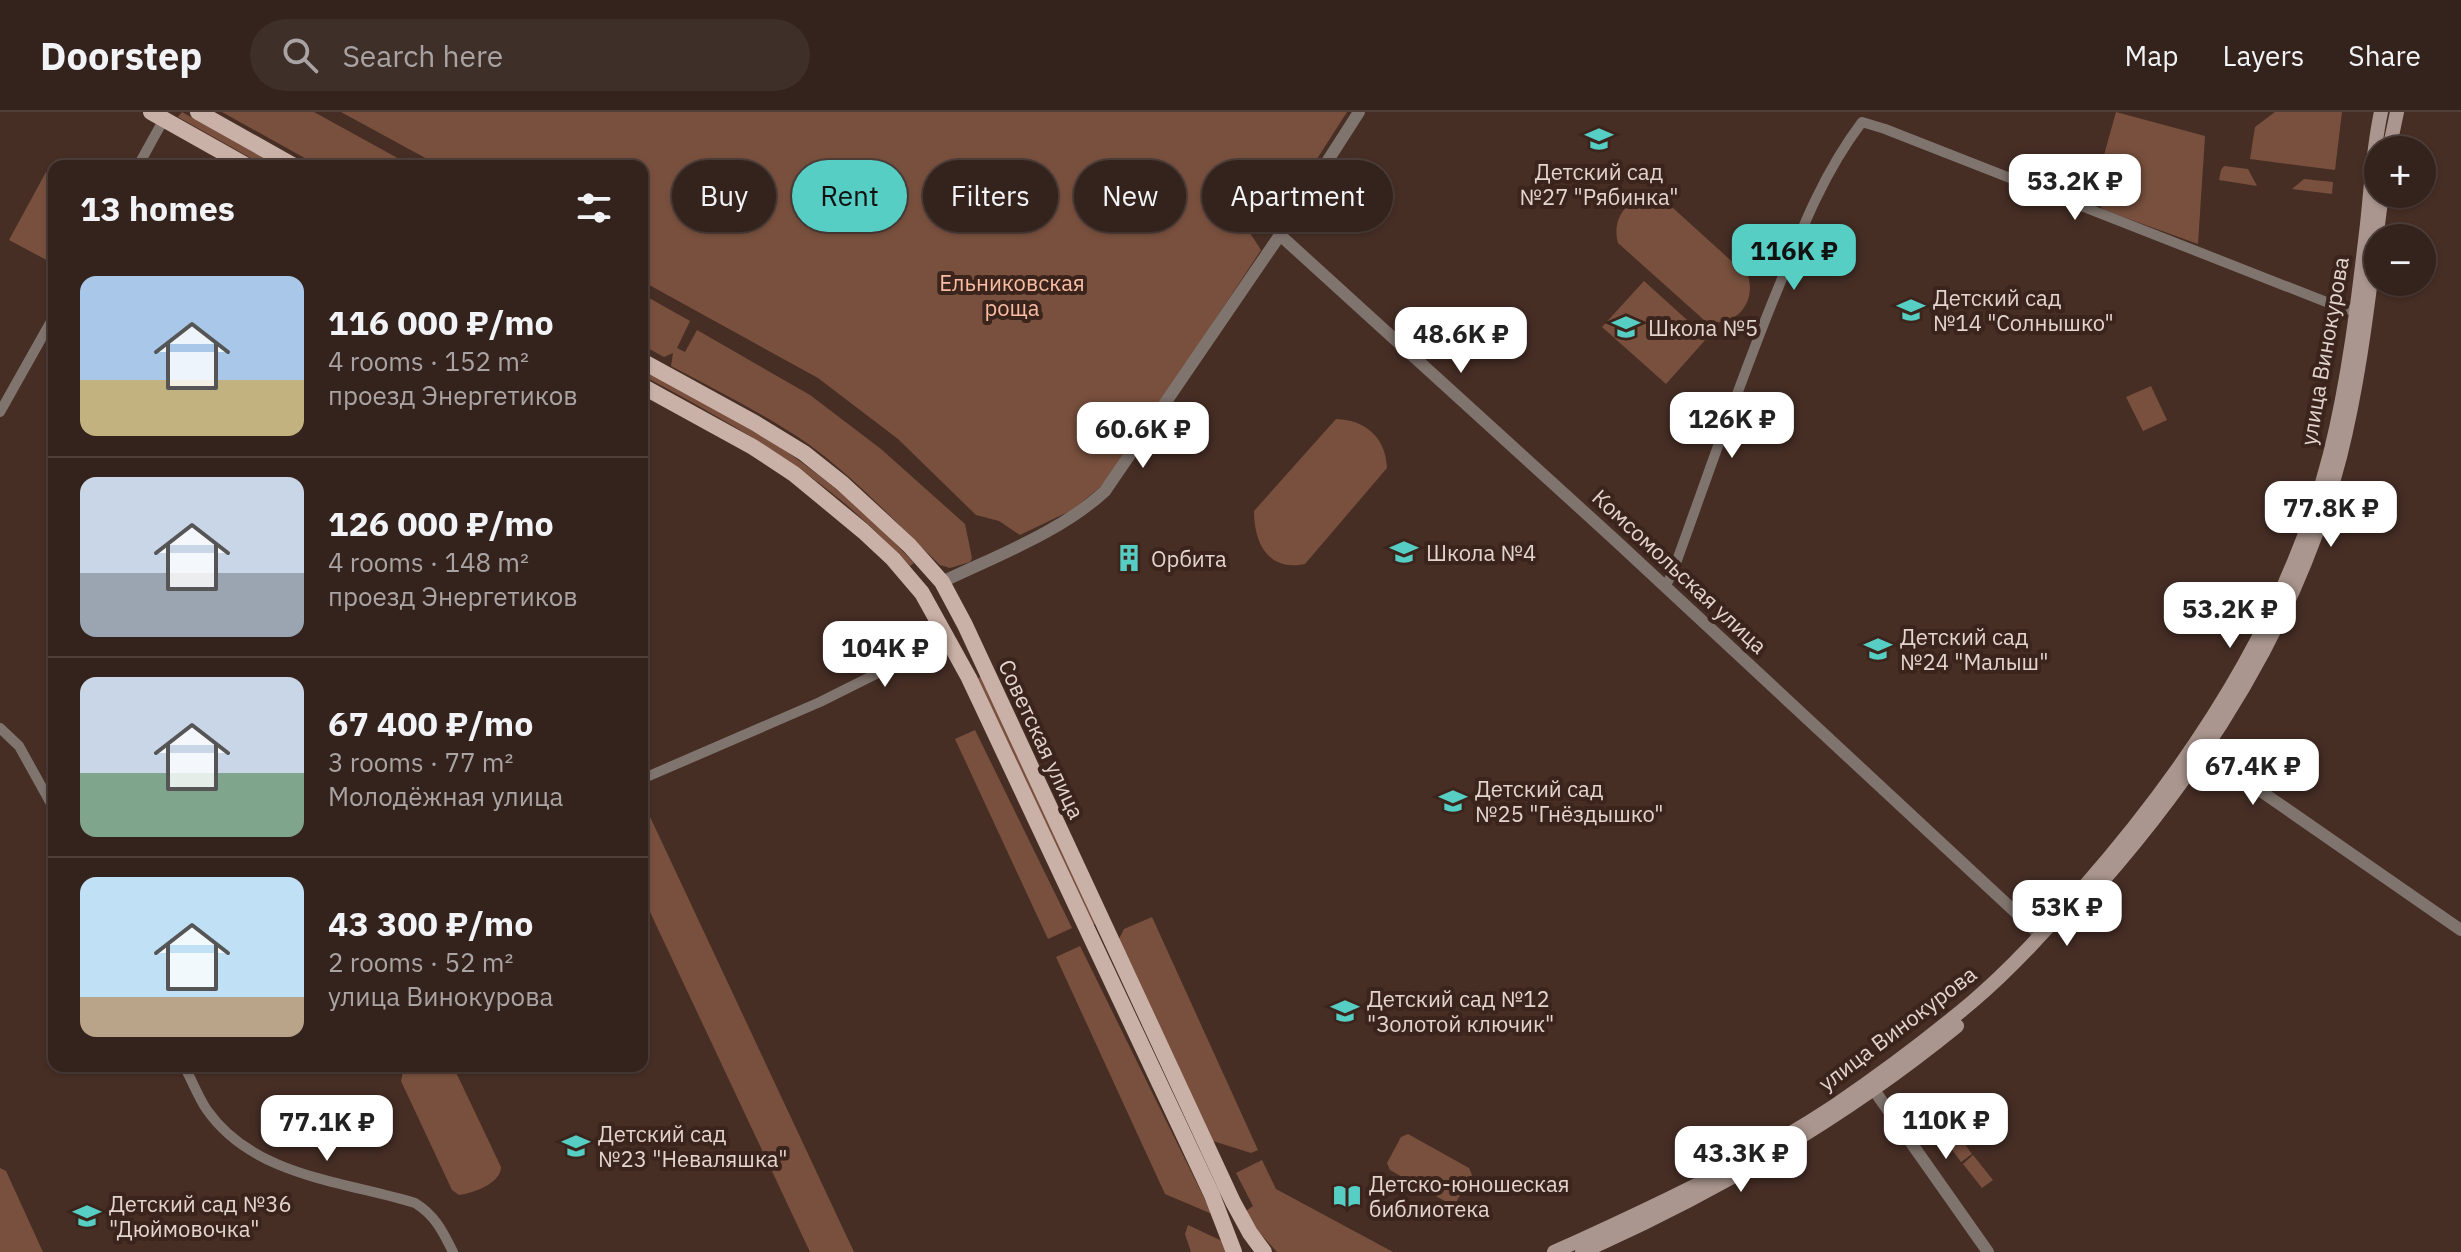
<!DOCTYPE html>
<html lang="en">
<head>
<meta charset="utf-8">
<style>
  body { margin:0; font-family:"IBM Plex Sans",sans-serif; background:#3f2f29; color:#f1f3f6; height:100vh; display:flex; flex-direction:column; font-size:30px; white-space:nowrap }
  * { box-sizing:border-box; margin:0 }
  p { font-size:26px; color:#a9a4a3 }
  .icon { flex:none; width:44px; height:44px; fill:none; stroke:currentColor; stroke-width:2; stroke-linecap:round; stroke-linejoin:round }
  .map { position:relative; flex:1; overflow:hidden }
  .sheet { position:absolute; left:48px; top:48px; width:600px; height:912px; display:flex; flex-direction:column; background:#34221c; border-radius:16px; box-shadow:0 2px 6px #0004,0 0 0 2px #4e3f3b }
  .sheet>* { flex:none }
  .top-card { position:absolute; left:672px; top:48px; width:760px; height:72px; display:flex; gap:16px }
  .fabs { position:absolute; left:2364px; top:24px; display:grid; gap:16px }
  .fabs a { display:grid; place-items:center; width:72px; height:72px; border-radius:50%; background:#34221c; box-shadow:0 2px 6px #0004,0 0 0 2px #4e3f3b; font-size:40px }
  .price { position:absolute; translate:-50% -68px; padding:0 18px; border-radius:16px; background:#fff; color:#222; font-size:26px; line-height:52px; filter:drop-shadow(0 2px 4px #0008) }
  .price::after { content:''; position:absolute; left:50%; top:48px; width:24px; height:18px; margin-left:-12px; background:inherit; clip-path:polygon(0 0,100% 0,50% 100%) }
  .price.active { background:#56cec3; color:#111 }
  ul { padding:0; list-style:none }
  li { display:flex; align-items:center; gap:24px; height:200px; padding:0 32px }
  li+li { border-top:2px solid #4e3f3b }
  li span { display:grid; place-items:center; flex:none; width:224px; height:160px; border-radius:16px; color:#555 }
  li>.icon { margin-inline-start:auto }
  span .icon { width:96px; height:96px; fill:#fffc; stroke-width:1 }
  li b { font-size:34px }
  h2 { display:flex; justify-content:space-between; align-items:center; height:96px; padding:0 32px; font-size:34px }
  .chip { padding:0 28px; border-radius:36px; background:#34221c; box-shadow:0 2px 6px #0004,0 0 0 2px #4e3f3b; font-size:28px; line-height:72px }
  .chip.active { background:#56cec3; color:#111 }
  header { display:flex; align-items:center; gap:48px; box-sizing:border-box; height:112px; padding:0 40px; background:#34221c; border-bottom:2px solid #4e3f3b }
  header strong { font-size:38px }
  nav { display:flex; gap:44px; margin-inline-start:auto; font-size:28px }
  .search { width:560px; height:72px; background:#3f2f29; display:flex; align-items:center; gap:20px; box-sizing:border-box; padding:0 28px; border-radius:44px; color:#a9a4a3; font-size:30px }
  .map>svg:first-child { display:block }
</style>
</head>
<body>
<header>
<strong>Doorstep</strong>
<div class="search"><svg class="icon" aria-label="search" viewBox="0 0 24 24"><circle cx="10" cy="10" r="6"/><path d="M15 15l6 6"/></svg>Search here</div>
<nav><a>Map</a><a>Layers</a><a>Share</a></nav>
</header>
<div class="map">
<svg width="2461" height="1140" viewBox="0 0 2461 1140">
  <rect width="100%" height="100%" fill="#462e25"/>
  <!-- green -->
  <path fill="#79503e" d="M182,0L278,54H265L178,5Z
    M222,0H314L412,54H319Z
    M341,0H1347L1283,100L1256,78L1239,104L1261,138L1110,367L1072,398L1020,423L999,409L976,403L898,327L818,266L642,169V54H440Z
    M2116,0L2205,24L2198,132L2104,98L2092,86Z
    M2275,0H2342L2335,58L2250,47L2255,15Z
    M2224,54L2248,57L2257,74L2219,68L2221,58Z
    M46,60L54,65V152L9,128Z
    M2304,67L2333,70L2332,82L2292,77Z
    M1647,84L1663,87L1748,164C1757,192 1733,218 1704,208L1618,131C1612,109 1624,89 1647,84Z
    M1644,169L1707,226L1666,272L1602,215Z
    M642,182L690,209L677,236L685,240L697,218L810,283L881,337L965,412L972,446L970,450L950,456L940,453C896,411 854,364 804,329C762,301 716,278 671,254L673,241L664,245L642,233Z
    M642,256C681,278 721,299 759,322C817,357 868,402 914,451L910,454C888,432 867,410 843,390C782,339 712,301 642,263Z
    M2151,274L2167,308L2143,319L2126,285Z
    M1336,307C1366,308 1386,326 1387,356L1305,452C1268,460 1254,431 1254,399Z
    M982,564L1098,810L1093,813L977,567Z
    M975,618L1072,816L1048,827L955,627Z
    M644,692L854,1140H810L642,783Z
    M1152,805L1258,1038L1251,1041L1213,1029L1118,829L1124,817Z
    M1080,834L1212,1102L1165,1082L1056,845Z
    M415,954H453L501,1055C501,1071 474,1081 459,1083L452,1078L401,969L403,960Z
    M1948,1009L1972,1042L1961,1050L1937,1017Z
    M1408,1022L1469,1056L1472,1063L1456,1090L1450,1092L1390,1058L1387,1051L1401,1025Z
    M1973,1043L1993,1068L1982,1076L1963,1052Z
    M1262,1048L1276,1077L1393,1140H1277L1258,1119L1246,1099L1253,1094L1236,1061Z
    M0,1056L6,1059L43,1140H0Z
    M1188,1113L1222,1129L1226,1140H1191L1185,1122Z"/>
  <g fill="none" stroke-linecap="round" stroke-linejoin="round">
    <!-- minor -->
    <path stroke="#80746e" stroke-width="10" d="M138,54L164,7
      M0,300L54,204
      M1665,475L1672,462C1707,366 1740,268 1779,174C1802,116 1824,60 1862,10L1885,17L2339,195L2357,200
      M0,616L19,634L54,697
      M642,667L820,590L948,526
      M184,954C192,968 198,985 207,998C254,1065 344,1069 415,1091C435,1103 443,1120 453,1140"/>
    <!-- tertiary -->
    <path stroke="#80746e" stroke-width="12" d="M1280,123L1614,427L2040,823
      M942,470C996,444 1061,420 1105,379L1280,123L1359,0
      M2203,639L2461,818
      M1874,978L1988,1140"/>
    <!-- secondary -->
    <path stroke="#aa968e" stroke-width="14" d="M2389,38L2397,0
      M2062,814C2187,681 2294,524 2340,345C2362,258 2370,171 2382,82
      M1554,1140C1649,1097 1746,1052 1834,994C1881,962 1928,927 1972,890C2012,856 2048,816 2082,777C2193,651 2288,506 2330,342C2349,266 2358,189 2367,112C2371,75 2373,36 2381,0
      M1582,1140C1716,1080 1843,1007 1957,914"/>
    <!-- primary -->
    <path stroke="#cab1a7" stroke-width="16" d="M151,0L247,54
      M198,0L294,54
      M642,249L755,311L804,341L843,372L909,433L942,470L965,513L1233,1090L1250,1121L1264,1140
      M642,274L753,335L794,362L863,419L893,447L922,481L969,566L1212,1083L1234,1140"/>
  </g>
  <!-- icons -->
  <defs>
    <g id="school-bare" transform="scale(2.16)"><path d="M0-5L7-2L0 1L-7-2ZM-4 1L0 2.5L4 1V4Q0 6-4 4Z" fill="#56cec3" stroke="#3b241b" stroke-width="2.5" paint-order="stroke"/></g>
    <g id="building-bare" transform="scale(2.16)"><path d="M-4-6H4V6H1V3H-1V6H-4ZM-2.5-4.3h1.7v1.8h-1.7ZM.8-4.3h1.7v1.8H.8ZM-2.5-1h1.7V.8h-1.7ZM.8-1h1.7V.8H.8Z" fill="#56cec3" stroke="#3b241b" stroke-width="2.5" paint-order="stroke"/></g>
    <g id="library-bare" transform="scale(2.16)"><path d="M-6-4Q-3-5.5-.7-3.5V5Q-3 3-6 4ZM6-4Q3-5.5 .7-3.5V5Q3 3 6 4Z" fill="#56cec3" stroke="#3b241b" stroke-width="2.5" paint-order="stroke"/></g>
  </defs>
  <g fill-rule="evenodd">
    <use href="#school-bare" x="1599" y="27"/>
    <use href="#school-bare" x="1911" y="198"/>
    <use href="#school-bare" x="1626" y="215"/>
    <use href="#school-bare" x="1404" y="440"/>
    <use href="#building-bare" x="1129" y="446"/>
    <use href="#school-bare" x="1878" y="537"/>
    <use href="#school-bare" x="1453" y="689"/>
    <use href="#school-bare" x="1345" y="899"/>
    <use href="#school-bare" x="576" y="1034"/>
    <use href="#library-bare" x="1347" y="1084"/>
    <use href="#school-bare" x="87" y="1104"/>
  </g>
  <g text-anchor="middle" dominant-baseline="central" stroke-width="8" stroke-linejoin="round" paint-order="stroke">
    <!-- poi labels -->
    <g font-size="22" fill="#e3d4cd" stroke="#3b241b" text-anchor="start">
      <text x="1599" y="59" text-anchor="middle">Детский сад<tspan x="1599" dy="25">№27 "Рябинка"</tspan></text>
      <text x="1933" y="185">Детский сад<tspan x="1933" dy="25">№14 "Солнышко"</tspan></text>
      <text x="1648" y="215">Школа №5</text>
      <text x="1426" y="440">Школа №4</text>
      <text x="1151" y="446">Орбита</text>
      <text x="1900" y="524">Детский сад<tspan x="1900" dy="25">№24 "Малыш"</tspan></text>
      <text x="1475" y="676">Детский сад<tspan x="1475" dy="25">№25 "Гнёздышко"</tspan></text>
      <text x="1367" y="886">Детский сад №12<tspan x="1367" dy="25">"Золотой ключик"</tspan></text>
      <text x="598" y="1021">Детский сад<tspan x="598" dy="25">№23 "Неваляшка"</tspan></text>
      <text x="1369" y="1071">Детско-юношеская<tspan x="1369" dy="25">библиотека</tspan></text>
      <text x="109" y="1091">Детский сад №36<tspan x="109" dy="25">"Дюймовочка"</tspan></text>
    </g>
    <!-- park labels -->
    <g font-size="22" fill="#fabca3" stroke="#3b241b">
      <text x="1012" y="170">Ельниковская<tspan x="1012" dy="25">роща</tspan></text>
    </g>
    <!-- street labels -->
    <g font-size="22" fill="#e3d4cd" stroke="#3b241b">
      <text transform="translate(2324 239) rotate(-80)">улица Винокурова</text>
      <text transform="translate(1680 459) rotate(43)">Комсомольская улица</text>
      <text transform="translate(1042 627) rotate(65)">Советская улица</text>
      <text transform="translate(1897 916) rotate(-37)">улица Винокурова</text>
    </g>
  </g>
</svg>
<div class="fabs">
<a>+</a>
<a>−</a>
</div>
<b class="price" style="left:2075px;top:110px">53.2K ₽</b>
<b class="price active" style="left:1794px;top:180px">116K ₽</b>
<b class="price" style="left:1461px;top:263px">48.6K ₽</b>
<b class="price" style="left:1732px;top:348px">126K ₽</b>
<b class="price" style="left:1143px;top:358px">60.6K ₽</b>
<b class="price" style="left:2331px;top:437px">77.8K ₽</b>
<b class="price" style="left:2230px;top:538px">53.2K ₽</b>
<b class="price" style="left:885px;top:577px">104K ₽</b>
<b class="price" style="left:2253px;top:695px">67.4K ₽</b>
<b class="price" style="left:2067px;top:836px">53K ₽</b>
<b class="price" style="left:1946px;top:1049px">110K ₽</b>
<b class="price" style="left:327px;top:1051px">77.1K ₽</b>
<b class="price" style="left:1741px;top:1082px">43.3K ₽</b>
<div class="top-card">
<a class="chip">Buy</a>
<a class="chip active">Rent</a>
<a class="chip">Filters</a>
<a class="chip">New</a>
<a class="chip">Apartment</a>
</div>
<section class="sheet">
<h2>13 homes<svg class="icon" aria-label="filters" viewBox="0 0 24 24"><path d="M4 7h16M4 17h16"/><circle cx="9" cy="7" r="2"/><circle cx="15" cy="17" r="2"/></svg></h2>
<ul>
<li><span style="background:linear-gradient(#a9c7e8 65%,#c2b280 0)"><svg class="icon" aria-label="home" viewBox="0 0 24 24"><path d="M3 11l9-7 9 7M6 9v11h12V9"/></svg></span><div><b>116 000 ₽/mo</b><p>4 rooms · 152 m²</p><p>проезд Энергетиков</p></div></li>
<li><span style="background:linear-gradient(#c9d6e8 60%,#9aa5b1 0)"><svg class="icon" aria-label="home" viewBox="0 0 24 24"><path d="M3 11l9-7 9 7M6 9v11h12V9"/></svg></span><div><b>126 000 ₽/mo</b><p>4 rooms · 148 m²</p><p>проезд Энергетиков</p></div></li>
<li><span style="background:linear-gradient(#c9d6e8 60%,#7fa58c 0)"><svg class="icon" aria-label="home" viewBox="0 0 24 24"><path d="M3 11l9-7 9 7M6 9v11h12V9"/></svg></span><div><b>67 400 ₽/mo</b><p>3 rooms · 77 m²</p><p>Молодёжная улица</p></div></li>
<li><span style="background:linear-gradient(#bfe0f5 75%,#b9a48a 0)"><svg class="icon" aria-label="home" viewBox="0 0 24 24"><path d="M3 11l9-7 9 7M6 9v11h12V9"/></svg></span><div><b>43 300 ₽/mo</b><p>2 rooms · 52 m²</p><p>улица Винокурова</p></div></li>
</ul>
</section>
</div>
</body>
</html>
